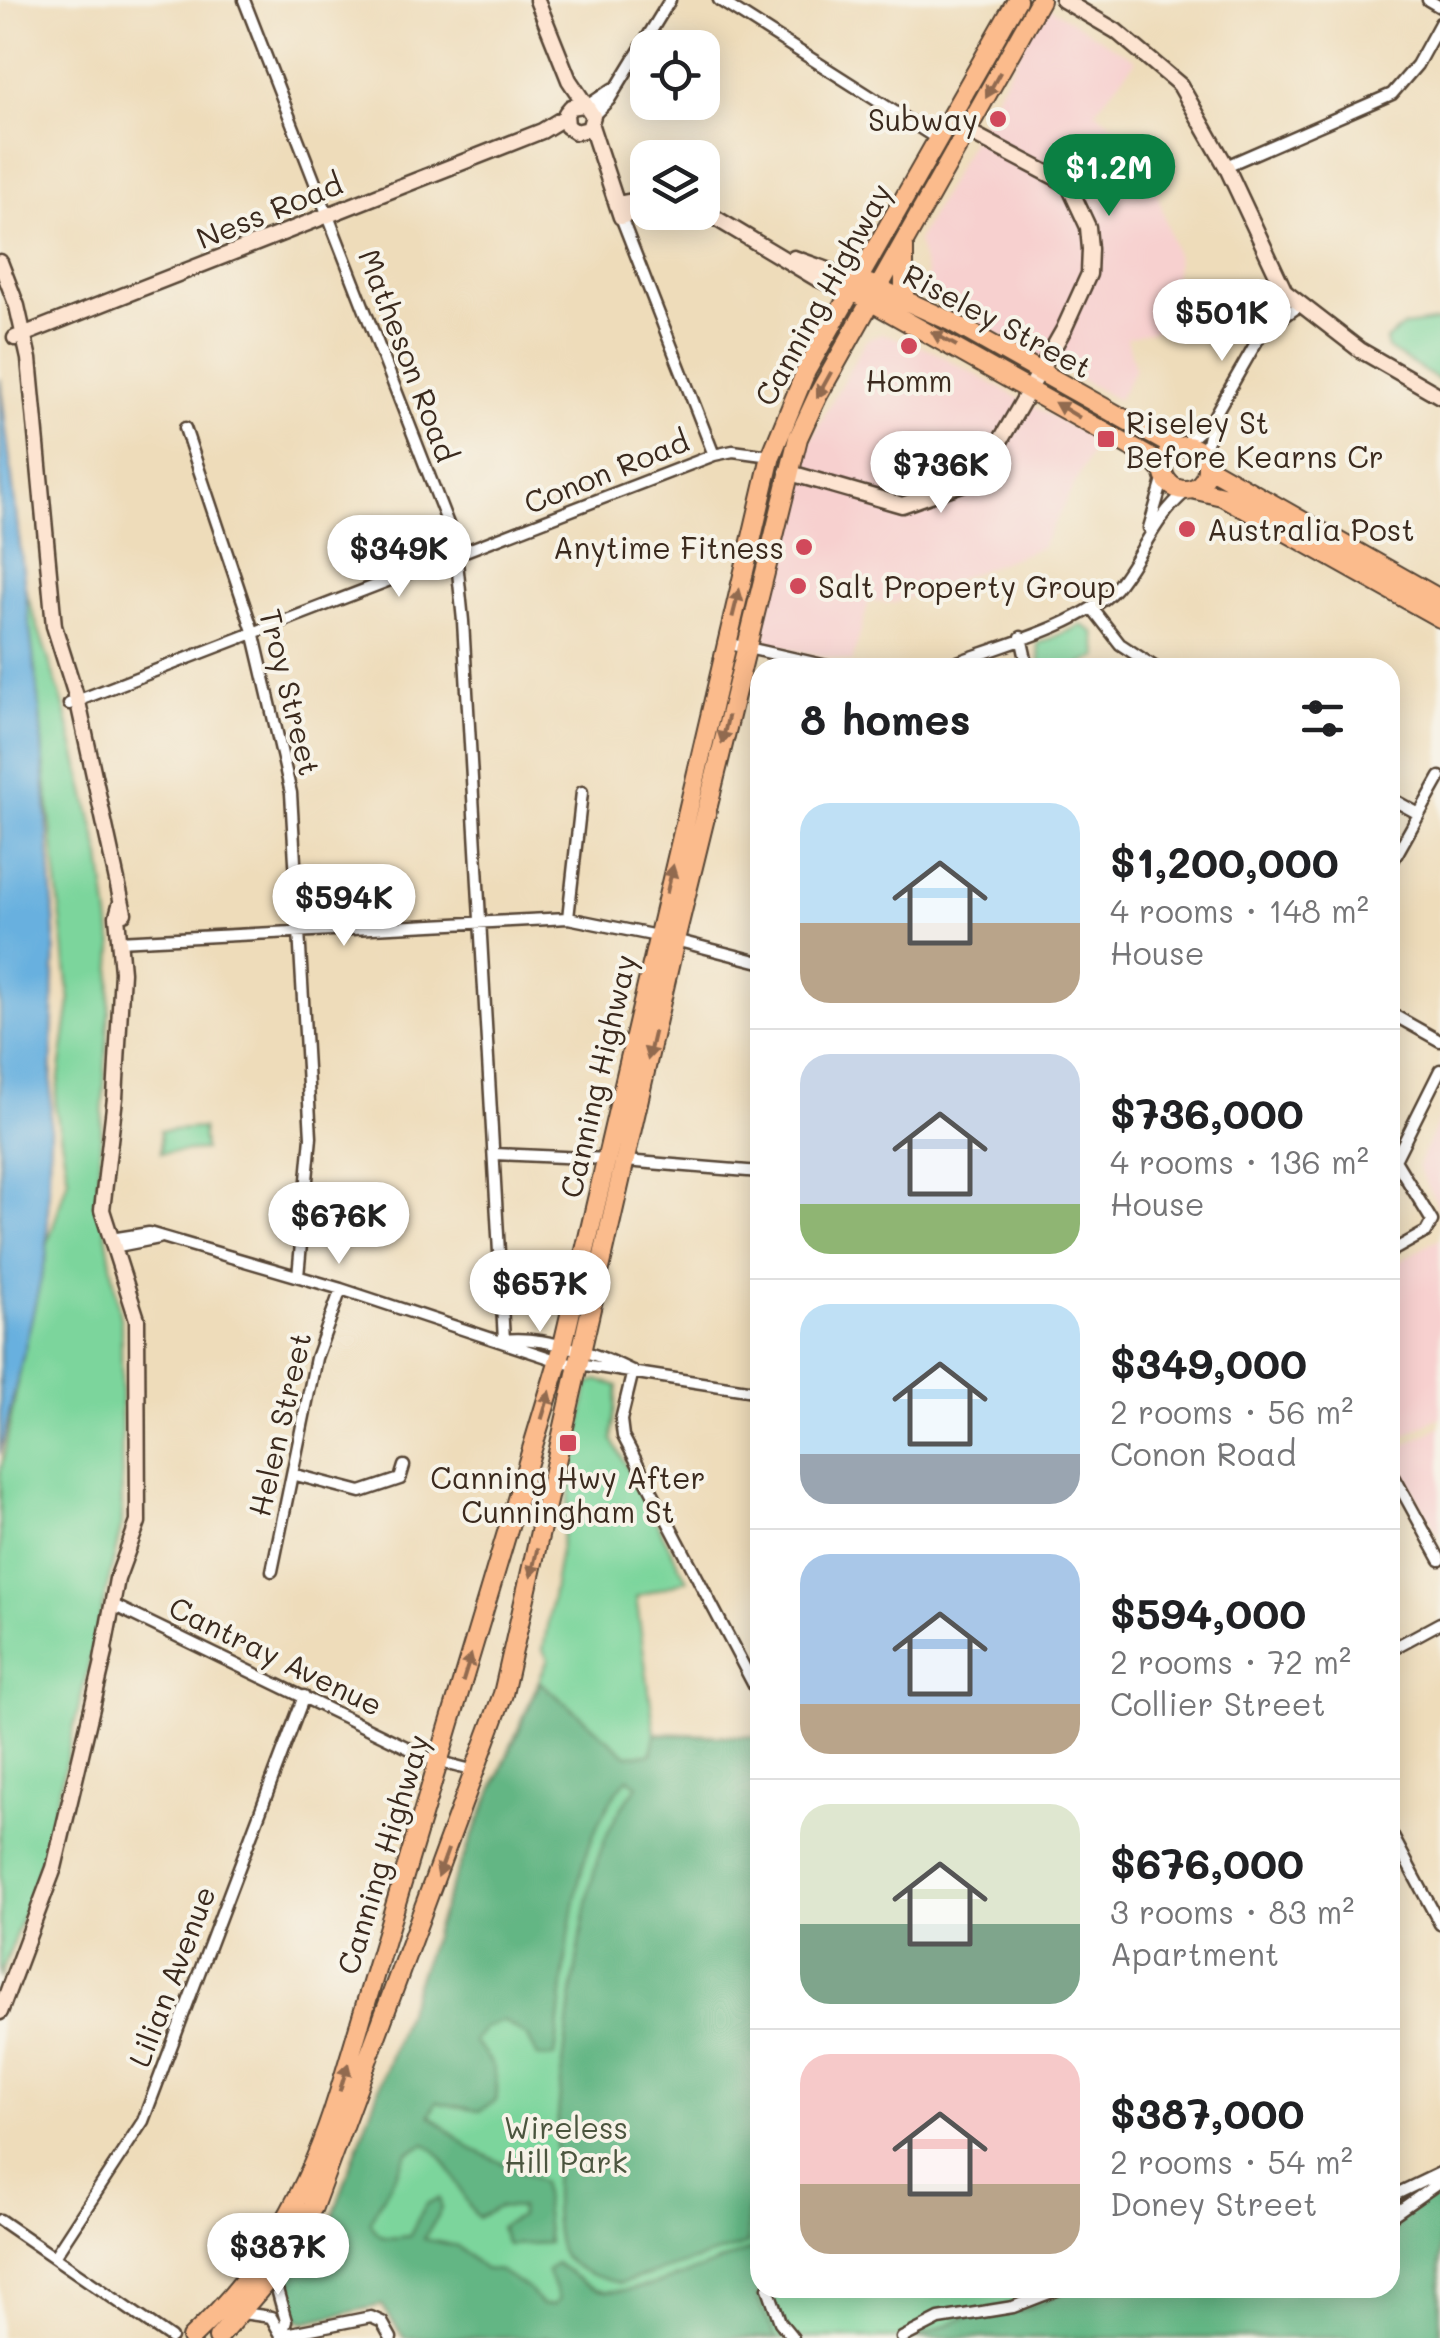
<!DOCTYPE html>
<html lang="en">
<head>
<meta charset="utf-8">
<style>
  body { margin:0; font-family:Mali,sans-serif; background:#f2f2f2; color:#202124; height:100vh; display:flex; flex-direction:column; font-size:38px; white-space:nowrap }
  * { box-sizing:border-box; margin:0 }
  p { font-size:32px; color:#757577 }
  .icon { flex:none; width:55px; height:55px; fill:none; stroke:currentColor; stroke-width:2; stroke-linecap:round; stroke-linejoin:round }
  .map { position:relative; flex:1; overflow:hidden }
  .drawer { position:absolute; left:750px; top:658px; width:650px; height:1640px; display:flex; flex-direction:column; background:#fff; border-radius:30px; box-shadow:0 5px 25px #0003 }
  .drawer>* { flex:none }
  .tools { position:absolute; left:630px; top:30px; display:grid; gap:20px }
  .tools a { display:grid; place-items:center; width:90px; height:90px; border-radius:20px; background:#fff; box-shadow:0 5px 25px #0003; font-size:50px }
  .price { position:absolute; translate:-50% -85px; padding:0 22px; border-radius:35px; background:#fff; color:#222; font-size:32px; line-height:65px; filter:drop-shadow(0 2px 5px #0008) }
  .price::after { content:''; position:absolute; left:50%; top:60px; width:30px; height:22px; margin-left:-15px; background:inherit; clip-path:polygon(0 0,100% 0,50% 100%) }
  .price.on { background:#0b8043; color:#fff }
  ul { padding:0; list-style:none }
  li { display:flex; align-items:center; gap:30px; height:250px; padding:0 50px }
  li+li { border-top:2px solid #e0e0e0 }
  li span { display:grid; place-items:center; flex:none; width:280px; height:200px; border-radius:30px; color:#555 }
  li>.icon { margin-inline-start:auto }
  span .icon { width:120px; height:120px; fill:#fffc; stroke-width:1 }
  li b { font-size:42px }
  h2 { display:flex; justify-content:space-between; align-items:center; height:120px; padding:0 50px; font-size:42px }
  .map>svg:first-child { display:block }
</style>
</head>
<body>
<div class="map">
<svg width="1440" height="2338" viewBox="0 0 1440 2338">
  <rect width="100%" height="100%" fill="#f7f3e8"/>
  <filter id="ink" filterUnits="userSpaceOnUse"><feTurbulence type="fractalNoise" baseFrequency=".01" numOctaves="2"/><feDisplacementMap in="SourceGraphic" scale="20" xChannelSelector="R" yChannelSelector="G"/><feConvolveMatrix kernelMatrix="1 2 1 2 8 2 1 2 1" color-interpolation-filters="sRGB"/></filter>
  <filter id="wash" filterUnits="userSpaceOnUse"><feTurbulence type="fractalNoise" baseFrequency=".0048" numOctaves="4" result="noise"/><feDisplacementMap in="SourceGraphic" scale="40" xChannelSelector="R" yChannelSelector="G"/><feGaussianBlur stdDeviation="2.25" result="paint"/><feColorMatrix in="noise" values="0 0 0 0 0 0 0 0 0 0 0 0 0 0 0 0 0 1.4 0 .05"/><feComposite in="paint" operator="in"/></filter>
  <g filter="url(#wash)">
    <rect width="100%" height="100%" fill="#eedcba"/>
    <!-- built -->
    <path fill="#f7d0cf" d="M1045,5L1136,60L1095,111L1130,137L1153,179L1177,259L1169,309L1157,330L1127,338L1135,369L1118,400L933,299L917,241Z
      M882,333L929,349L1097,441L1042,547L894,603L869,601L852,662L769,645L761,626L809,443L865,341Z
      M1440,1116V1212L1418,1166Z
      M1440,1238V1417L1390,1443V1267Z
      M1440,1427V1538L1391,1452Z"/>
    <!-- green -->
    <path fill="#7bd59c" stroke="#5b805d" stroke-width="2.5" d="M1440,321V381L1388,349L1386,340L1404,326Z
      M25,588L65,709L101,857L113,948L98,1184L121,1324L122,1524L43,1859L0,1978V1474L40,1269L68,1178L55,1105L70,1002Z
      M1082,625L1094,632L1099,656L1076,667H1041L1038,644Z
      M202,1128L204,1150L161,1153L160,1131Z
      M597,1380L618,1386L612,1439L687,1580L636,1597L655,1733L760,1737V2288H1390L1440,2338H404L382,2305L305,2322L295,2318L286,2288L333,2216L450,1889L548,1659L543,1650L588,1385Z"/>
    <!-- forest -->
    <path fill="#64b684" stroke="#507051" stroke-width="2.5" d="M540,1682L627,1755L651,1754L655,1734L760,1737V2168L747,2216L748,2244L621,2283C602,2279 571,2270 561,2252C538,2207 578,1929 594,1873C602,1840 617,1811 638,1785L628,1778C567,1843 567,1972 555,2057H538L528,2037L503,2021L484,2028L473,2042C492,2057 500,2078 496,2101L479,2111L436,2102L430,2115L470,2148L542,2182L548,2243L507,2245L500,2227L520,2216V2208L498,2207L478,2218C457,2195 454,2159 425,2144L408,2152L370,2221C379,2241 388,2239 409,2236L426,2204L439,2198L442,2209L424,2239L457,2246L484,2269L500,2271L528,2289L542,2305H554L559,2299L547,2271L556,2263C570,2273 587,2289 605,2291C646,2294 712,2263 752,2250L759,2302L776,2338H404L382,2305L305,2322L295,2318L285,2296L291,2277L333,2216L450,1889Z
      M1440,2187V2338H916L966,2317L1021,2311L1074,2288H1390C1390,2224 1388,2225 1440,2187Z"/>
    <!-- water -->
    <path fill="#68b0df" stroke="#526d7e" stroke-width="2.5" d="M0,378L40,712L55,933L47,1253L0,1454Z"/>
  </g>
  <g filter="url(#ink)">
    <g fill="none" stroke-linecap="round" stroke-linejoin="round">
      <!-- street casing -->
      <g stroke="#564535" stroke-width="15">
        <path id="street" d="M244,0L455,542L463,621L504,1340
          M719,0L939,140
          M1428,0L1440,7
          M587,106L612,89
          M593,116L609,100L670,0
          M1226,166L1392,94L1417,65L1440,23
          M621,217L714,455
          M1267,329L1299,306
          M185,428L253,631L291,793L311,1137L298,1276
          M1181,447L1213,418L1285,292
          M1204,456L1213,419
          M1149,528L1164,477
          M1092,608L1120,644L1156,668
          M1021,637L1028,668
          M726,643L836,668
          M941,668C989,649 1081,627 1115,589C1142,557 1153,518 1187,491
          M69,704L714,455L733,451L771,456
          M1390,798L1419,814
          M1390,866L1440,777
          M568,918L582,792
          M675,940L760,962
          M118,941L568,918L657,936
          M1390,1013L1440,1041
          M495,1154L607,1159
          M625,1161L760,1172
          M111,1239L149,1233L341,1289L559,1361L760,1392
          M113,1247L159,1238
          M1390,1252L1426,1232L1432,1221L1395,1160L1440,1070
          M504,1340C541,1335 599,1354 632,1371
          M633,1371L621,1420L623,1436L760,1697
          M1390,1469L1440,1560
          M292,1474L361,1492L400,1479L404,1466
          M272,1571L316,1358L341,1289
          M111,1604L433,1760L475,1771
          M1390,1650L1440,1623
          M1390,1831L1440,1924
          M1390,2197L1440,2173
          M1390,2217L1440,2182
          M0,2220L171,2338
          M54,2257L143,2121L304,1696
          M273,2275L286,2321L281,2338
          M768,2288L780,2322L793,2338
          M242,2313L271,2317L281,2335
          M281,2335L371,2317L382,2322L391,2338
          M902,2338L939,2319L1013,2307L1062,2288"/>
      </g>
      <!-- secondary casing -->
      <g stroke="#564535" stroke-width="19">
        <path id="secondary" d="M537,0L569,80L593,116L589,129L576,132L567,126L566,113L571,107L583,105
          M1063,0L1116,31L1180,85L1226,166L1285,292L1360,350L1440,396
          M591,126L621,217L648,207
          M617,204L648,198
          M702,210L816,278L852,293
          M794,258L859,281
          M0,262L17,306L29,359L54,626L78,702L124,913
          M15,338L542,131L565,117
          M787,472L902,505L962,484L991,457L1064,329L1089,274L1090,249L1088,227L1068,184L967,131
          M102,1659L117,1579L138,1522L137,1319L102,1210L115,1098L122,972L117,916L120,905
          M0,2012L54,1868L105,1653"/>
      </g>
      <!-- highway casing -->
      <g stroke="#564535" stroke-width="22">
        <path id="highway" d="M869,284L950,321L1176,448
          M861,296L1151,458L1162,470
          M904,298V247
          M1163 468a22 22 0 1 1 44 0a22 22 0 1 1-44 0Z
          M1207,467L1440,599
          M1192,489L1222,496L1440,618
          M191,2338C266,2268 309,2191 339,2093L562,1349L771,456L806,371L1017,0
          M218,2338L273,2274L313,2207L503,1694L675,940L798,438L818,395L1040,0"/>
      </g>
      <!-- street -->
      <use href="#street" stroke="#fff" stroke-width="10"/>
      <!-- secondary -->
      <use href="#secondary" stroke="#fde4d1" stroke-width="14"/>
      <!-- highway -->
      <use href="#highway" stroke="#fbbb8c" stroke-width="18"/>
    </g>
    <!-- one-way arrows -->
    <defs><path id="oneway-solid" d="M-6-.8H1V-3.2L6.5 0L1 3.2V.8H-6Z" transform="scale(2.5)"/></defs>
    <g fill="#916b50">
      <use href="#oneway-solid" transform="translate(993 85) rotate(119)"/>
      <use href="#oneway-solid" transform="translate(944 339) rotate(-151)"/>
      <use href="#oneway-solid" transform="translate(824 385) rotate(119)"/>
      <use href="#oneway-solid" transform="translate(1067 410) rotate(-149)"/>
      <use href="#oneway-solid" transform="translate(736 603) rotate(-76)"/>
      <use href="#oneway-solid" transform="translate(725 730) rotate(103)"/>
      <use href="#oneway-solid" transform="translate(670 879) rotate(-77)"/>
      <use href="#oneway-solid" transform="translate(651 1046) rotate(103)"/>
      <use href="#oneway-solid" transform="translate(546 1405) rotate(-73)"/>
      <use href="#oneway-solid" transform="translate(534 1563) rotate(103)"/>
      <use href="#oneway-solid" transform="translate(467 1668) rotate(-73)"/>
      <use href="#oneway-solid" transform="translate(443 1863) rotate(110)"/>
      <use href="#oneway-solid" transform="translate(344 2077) rotate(-73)"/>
    </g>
  </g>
  <!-- markers -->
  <g fill="#d1495b" stroke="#f7f3e8" stroke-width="4">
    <circle cx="998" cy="119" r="10"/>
    <circle cx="909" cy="346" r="10"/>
    <rect x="1096" y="429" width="20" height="20" rx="5"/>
    <circle cx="1187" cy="529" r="10"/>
    <circle cx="804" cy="547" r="10"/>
    <circle cx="798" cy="586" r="10"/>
    <rect x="558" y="1433" width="20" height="20" rx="5"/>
  </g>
  <g text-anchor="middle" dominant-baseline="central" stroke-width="8" stroke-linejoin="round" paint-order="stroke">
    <!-- poi labels -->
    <g font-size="30" fill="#3b2a1e" stroke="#f7f3e8" text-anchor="start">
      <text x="978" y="119" text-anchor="end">Subway</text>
      <text x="909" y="380" text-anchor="middle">Homm</text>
      <text x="1126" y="422">Riseley St<tspan x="1126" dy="34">Before Kearns Cr</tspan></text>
      <text x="1207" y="529">Australia Post</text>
      <text x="784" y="547" text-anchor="end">Anytime Fitness</text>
      <text x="818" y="586">Salt Property Group</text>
      <text x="568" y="1477" text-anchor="middle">Canning Hwy After<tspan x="568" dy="34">Cunningham St</tspan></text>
    </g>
    <!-- street labels -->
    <g font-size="30" fill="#3b2a1e" stroke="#f7f3e8">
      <text transform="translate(269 210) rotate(-22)">Ness Road</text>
      <text transform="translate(822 294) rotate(-61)">Canning Highway</text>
      <text transform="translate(998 320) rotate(28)">Riseley Street</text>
      <text transform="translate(409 355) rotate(69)">Matheson Road</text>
      <text transform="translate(606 471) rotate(-22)">Conon Road</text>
      <text transform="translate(291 692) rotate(76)">Troy Street</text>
      <text transform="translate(597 1076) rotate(-77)">Canning Highway</text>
      <text transform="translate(279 1424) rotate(-77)">Helen Street</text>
      <text transform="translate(276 1655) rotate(26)">Cantray Avenue</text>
      <text transform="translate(382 1854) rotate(-73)">Canning Highway</text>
      <text transform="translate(171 1976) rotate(-69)">Lilian Avenue</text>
    </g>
    <!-- park labels -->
    <g font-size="30" fill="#4b553e" stroke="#f7f3e8">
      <text x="566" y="2127">Wireless<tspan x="566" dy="34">Hill Park</tspan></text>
    </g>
  </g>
</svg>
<div class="tools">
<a><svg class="icon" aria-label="locate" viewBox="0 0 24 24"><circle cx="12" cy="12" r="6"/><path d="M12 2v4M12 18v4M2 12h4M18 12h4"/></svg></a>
<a><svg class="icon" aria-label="layers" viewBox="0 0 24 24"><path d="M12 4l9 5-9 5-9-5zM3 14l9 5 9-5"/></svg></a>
</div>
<b class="price on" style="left:1109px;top:219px">$1.2M</b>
<b class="price" style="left:1222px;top:364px">$501K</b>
<b class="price" style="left:941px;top:516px">$736K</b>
<b class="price" style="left:399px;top:600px">$349K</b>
<b class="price" style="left:344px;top:949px">$594K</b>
<b class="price" style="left:339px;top:1267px">$676K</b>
<b class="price" style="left:540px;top:1335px">$657K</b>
<b class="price" style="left:278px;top:2298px">$387K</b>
<section class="drawer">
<h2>8 homes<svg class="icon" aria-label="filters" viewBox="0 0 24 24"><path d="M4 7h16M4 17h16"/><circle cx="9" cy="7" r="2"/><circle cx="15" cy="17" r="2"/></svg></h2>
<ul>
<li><span style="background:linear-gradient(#bfe0f5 60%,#b9a48a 0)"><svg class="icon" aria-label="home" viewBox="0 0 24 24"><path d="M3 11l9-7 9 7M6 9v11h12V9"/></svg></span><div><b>$1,200,000</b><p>4 rooms · 148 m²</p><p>House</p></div></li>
<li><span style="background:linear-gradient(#c9d6e8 75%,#8fb573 0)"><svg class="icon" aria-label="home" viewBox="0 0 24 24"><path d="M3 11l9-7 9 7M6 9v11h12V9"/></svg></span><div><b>$736,000</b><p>4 rooms · 136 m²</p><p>House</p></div></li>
<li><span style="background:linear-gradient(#bfe0f5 75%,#9aa5b1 0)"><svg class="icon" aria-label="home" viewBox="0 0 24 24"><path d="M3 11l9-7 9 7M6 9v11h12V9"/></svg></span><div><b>$349,000</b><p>2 rooms · 56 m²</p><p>Conon Road</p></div></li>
<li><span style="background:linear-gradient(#a9c7e8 75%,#b9a48a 0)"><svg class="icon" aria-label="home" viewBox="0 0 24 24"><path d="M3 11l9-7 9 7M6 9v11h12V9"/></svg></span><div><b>$594,000</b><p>2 rooms · 72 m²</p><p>Collier Street</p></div></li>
<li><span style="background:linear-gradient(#dfe7d0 60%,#7fa58c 0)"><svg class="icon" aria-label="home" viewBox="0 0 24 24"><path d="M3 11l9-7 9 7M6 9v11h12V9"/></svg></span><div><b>$676,000</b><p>3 rooms · 83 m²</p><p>Apartment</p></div></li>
<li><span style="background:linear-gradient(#f6c9c9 65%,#b9a48a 0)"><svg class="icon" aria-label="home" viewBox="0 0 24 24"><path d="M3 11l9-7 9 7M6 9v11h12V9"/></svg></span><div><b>$387,000</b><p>2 rooms · 54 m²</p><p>Doney Street</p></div></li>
</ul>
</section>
</div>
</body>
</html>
